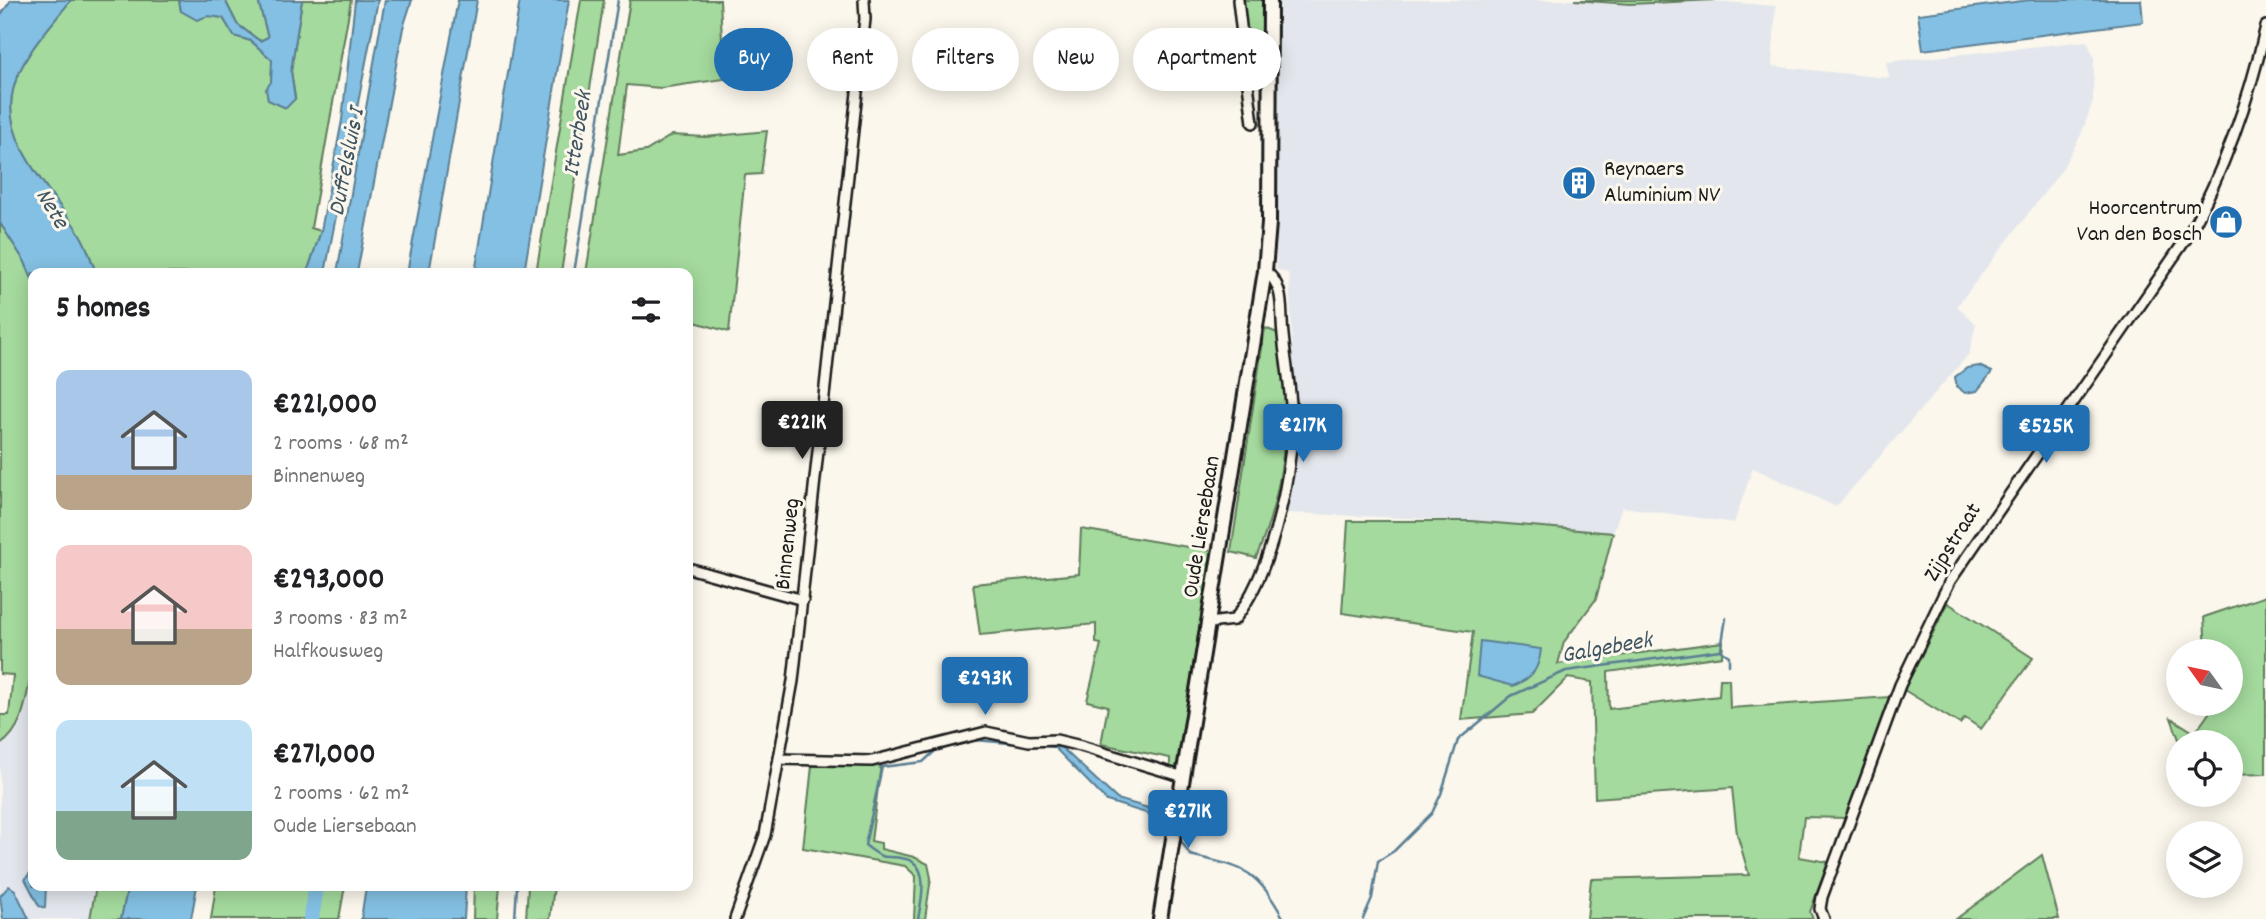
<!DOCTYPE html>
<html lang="en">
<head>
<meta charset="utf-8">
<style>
  body { margin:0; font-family:Dekko,sans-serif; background:#f6f6f6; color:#202124; height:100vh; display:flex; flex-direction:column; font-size:26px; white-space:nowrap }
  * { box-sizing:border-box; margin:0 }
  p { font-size:23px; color:#757577 }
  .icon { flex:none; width:38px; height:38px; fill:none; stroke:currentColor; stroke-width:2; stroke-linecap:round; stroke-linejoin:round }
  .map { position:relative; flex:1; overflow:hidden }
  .drawer { position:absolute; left:28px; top:268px; width:665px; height:623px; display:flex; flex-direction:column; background:#fff; border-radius:14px; box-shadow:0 4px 18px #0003 }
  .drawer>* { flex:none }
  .top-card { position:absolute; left:714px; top:28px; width:665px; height:63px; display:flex; gap:14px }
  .needle { width:46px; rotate:303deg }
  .controls { position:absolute; left:2166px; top:639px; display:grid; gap:14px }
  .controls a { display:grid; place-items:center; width:77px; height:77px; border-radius:50%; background:#fff; box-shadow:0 4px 18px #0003; font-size:35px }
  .price { position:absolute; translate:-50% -60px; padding:0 16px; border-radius:7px; background:#1f6fb2; color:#fff; font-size:23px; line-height:46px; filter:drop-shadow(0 2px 4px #0008) }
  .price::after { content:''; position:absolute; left:50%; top:42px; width:21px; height:16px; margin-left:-10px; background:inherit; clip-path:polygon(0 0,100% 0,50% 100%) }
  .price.on { background:#222; color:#fff }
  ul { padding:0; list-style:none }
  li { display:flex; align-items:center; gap:21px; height:175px; padding:0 28px }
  li span { display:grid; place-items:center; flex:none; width:196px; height:140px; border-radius:14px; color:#555 }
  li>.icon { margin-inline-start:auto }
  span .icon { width:84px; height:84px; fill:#fffc; stroke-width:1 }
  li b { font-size:30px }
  h2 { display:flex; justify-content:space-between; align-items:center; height:84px; padding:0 28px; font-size:30px }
  .chip { padding:0 24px; border-radius:32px; background:#fff; box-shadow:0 4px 18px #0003; font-size:24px; line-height:63px }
  .chip.on { background:#1f6fb2; color:#fff }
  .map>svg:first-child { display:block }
</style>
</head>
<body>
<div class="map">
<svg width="2266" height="919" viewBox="0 0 2266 919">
  <rect width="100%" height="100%" fill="#fbf7ec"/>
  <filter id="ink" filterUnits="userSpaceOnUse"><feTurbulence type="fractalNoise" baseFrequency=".0143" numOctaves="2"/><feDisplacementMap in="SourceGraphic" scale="14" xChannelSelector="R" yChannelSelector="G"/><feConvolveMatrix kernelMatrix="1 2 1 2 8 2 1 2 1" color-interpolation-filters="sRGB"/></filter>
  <g filter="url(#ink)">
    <!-- built -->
    <path fill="#e3e7ed" d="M1279,0H1574L1630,4L1714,1L1776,6L1772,66L1889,78L1886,62L2087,41L2094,57L2093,101L2081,135L2061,171L1957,306L1976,324L1969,354L1836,507L1753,468L1734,523L1622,507L1613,533L1471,521L1287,513L1297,452L1289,274L1276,269Z
      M33,674V886H96L90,919H0V715H9L13,675Z"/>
    <!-- green -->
    <path fill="#a4da9d" stroke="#607b5c" stroke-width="2" d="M71,0H179L181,11L223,18L234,36L251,41L273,60L271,82L295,98L291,71L302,0H351L311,228L321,231L307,273H96C91,260 87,245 79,233C54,193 0,143 13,90C21,56 50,27 71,0Z
      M225,0H258L268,37L260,41L237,24Z
      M581,0H604L561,273H536Z
      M630,0H720L724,79L661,88L627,85L618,155L646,151L672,135L705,137L767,131L761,174L745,175L729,332L688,320V273H586Z
      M1242,0H1265L1264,60H1252L1247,55Z
      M1574,0H1715L1630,4Z
      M0,223L25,262L33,281V674H31C26,700 23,730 0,745V715H9L13,675L0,674Z
      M1265,328L1280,334C1291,412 1287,485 1256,558L1231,552Z
      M1348,521H1471L1613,533L1596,599L1564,642L1558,664L1723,642L1722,656L1608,672L1609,709L1719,696L1720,679H1729L1730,708L1889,697L1845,818L1804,817L1799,857L1828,862L1810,912L1813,919H1587L1591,879L1749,875L1737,834L1732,788L1595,798L1592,682L1568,678L1532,714L1461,720L1473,632L1342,613Z
      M1081,529L1212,551L1176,769L1170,768V758L1101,744L1108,706L1087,701L1101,644L1096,643V624L980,635L973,584L1079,574Z
      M2266,596V774L2231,775V742H2180L2171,718L2195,733L2209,713L2208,704H2231V651H2206L2204,617Z
      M1948,603L2033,658L1981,729L1965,718L1960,724L1904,690Z
      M881,764L871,841L881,843V849L914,857L928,864L931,878L925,919H914L916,876L905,866L803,848L812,766Z
      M2042,855L2059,919H1956Z
      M96,886H128L121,919H90Z
      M216,886H345L339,919H211Z
      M474,886H500L497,919H473Z
      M528,886H554L550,919H526Z"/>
    <!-- water -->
    <path fill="#84c0e3" stroke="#5a7e93" stroke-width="2" d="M11,0H71C50,27 21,56 13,90C0,143 54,193 79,233C87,245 91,260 96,273H33V281L25,262L0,223V16Z
      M179,0H225L237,24L260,41L268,37L258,0H302L291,71L295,99L286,108L268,100L266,89L271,82L272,60L251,41L234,36L223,18L208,16L197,20L181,11Z
      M355,0H378L325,273H307L321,231L342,120Z
      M385,0H412L403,28L357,273H337Z
      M458,0H477L429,273H407Z
      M520,0H569L524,273H475Z
      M2030,0H2141L2143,22L1923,50L1918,14Z
      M1979,366L1992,372L1977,391L1965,393L1957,387L1955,377L1967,368Z
      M1480,641L1541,649C1539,670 1532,678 1513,686L1477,676Z
      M1053,746L1062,748L1117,799L1166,813L1165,819L1107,801Z
      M33,870V886H46L45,908L39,906L25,879Z
      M9,886L15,890L29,919H3L0,896Z
      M128,886H197L191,919H121Z
      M366,886H466L464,919H361Z"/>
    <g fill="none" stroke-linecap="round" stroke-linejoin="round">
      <!-- stream -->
      <path stroke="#5a7e93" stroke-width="2.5" d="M574,273L618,0
        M1721,649L1726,618
        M1031,745L1056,747
        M1178,836L1190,855C1246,868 1255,868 1284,919
        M515,919L517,886
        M918,919C921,902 931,865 906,859C882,853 889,864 865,845L882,767L923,762L935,751L975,740L1021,744
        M1363,919L1372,898L1378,861L1394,851L1432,813L1441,794L1458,740L1511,696L1566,671L1720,650L1729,656V665"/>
      <!-- river -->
      <path stroke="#84c0e3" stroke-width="16" d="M311,919L316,886"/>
      <!-- street casing -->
      <g stroke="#1c1c1c" stroke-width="14">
        <path id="street" d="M1238,0L1245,61L1271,74
          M1245,61L1253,123
          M688,568L803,600
          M1208,623L1234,620C1270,576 1289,488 1292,432C1293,400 1286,367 1283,335C1280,311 1286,286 1265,271
          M779,759L872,761L986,732L1029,741L1056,740L1081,746L1184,777
          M735,919L765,835L793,681L865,19L864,0
          M1824,919L1820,909L1822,897L1900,685L1950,581L2188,236C2225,169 2249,101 2266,26"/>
      </g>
      <!-- secondary casing -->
      <g stroke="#1c1c1c" stroke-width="18">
        <path id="secondary" d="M1160,919L1265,271L1269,223L1270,0"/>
      </g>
      <!-- street -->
      <use href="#street" stroke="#fbf7ec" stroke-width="9"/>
      <!-- secondary -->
      <use href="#secondary" stroke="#fbf7ec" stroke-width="12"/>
    </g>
  </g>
  <!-- icons -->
  <defs>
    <g id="building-disc" transform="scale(1.75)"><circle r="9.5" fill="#1f6fb2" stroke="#fbf7ec"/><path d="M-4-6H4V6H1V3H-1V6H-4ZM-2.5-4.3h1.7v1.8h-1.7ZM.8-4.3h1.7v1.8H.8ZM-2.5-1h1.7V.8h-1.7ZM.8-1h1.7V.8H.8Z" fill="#fff"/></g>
    <g id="shop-disc" transform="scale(1.75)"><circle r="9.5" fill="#1f6fb2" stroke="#fbf7ec"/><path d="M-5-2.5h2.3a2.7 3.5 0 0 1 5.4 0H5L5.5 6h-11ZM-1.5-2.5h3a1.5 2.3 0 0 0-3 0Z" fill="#fff"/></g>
  </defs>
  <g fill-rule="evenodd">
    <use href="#building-disc" x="1579" y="183"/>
    <use href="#shop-disc" x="2226" y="222"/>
  </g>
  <g text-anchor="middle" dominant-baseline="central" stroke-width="6" stroke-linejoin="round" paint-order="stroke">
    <!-- poi labels -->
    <g font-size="23" fill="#1c1c1c" stroke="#fbf7ec" text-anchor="start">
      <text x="1604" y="170">Reynaers<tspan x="1604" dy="26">Aluminium NV</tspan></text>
      <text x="2202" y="209" text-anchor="end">Hoorcentrum<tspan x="2202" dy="26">Van den Bosch</tspan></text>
    </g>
    <!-- street labels -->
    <g font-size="23" fill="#1c1c1c" stroke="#fbf7ec">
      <text transform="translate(1203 527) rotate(-81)">Oude Liersebaan</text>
      <text transform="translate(1954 543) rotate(-58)">Zijpstraat</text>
      <text transform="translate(789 544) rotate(-84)">Binnenweg</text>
    </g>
    <!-- water labels -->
    <g font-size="24" font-style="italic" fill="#405562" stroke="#fbf7ec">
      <text transform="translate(579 134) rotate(-81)">Itterbeek</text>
      <text transform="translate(348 162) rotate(-79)">Duffelsluis I</text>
      <text transform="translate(51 209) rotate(59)">Nete</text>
      <text transform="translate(1607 649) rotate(-10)">Galgebeek</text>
    </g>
  </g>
</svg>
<div class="controls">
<a><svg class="needle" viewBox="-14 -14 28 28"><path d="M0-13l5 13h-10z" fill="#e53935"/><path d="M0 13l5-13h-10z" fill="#757577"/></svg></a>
<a><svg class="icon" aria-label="locate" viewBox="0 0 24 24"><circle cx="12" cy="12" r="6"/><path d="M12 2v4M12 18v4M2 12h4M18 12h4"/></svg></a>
<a><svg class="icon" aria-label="layers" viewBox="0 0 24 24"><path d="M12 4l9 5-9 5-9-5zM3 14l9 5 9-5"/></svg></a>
</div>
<b class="price on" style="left:802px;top:461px">€221K</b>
<b class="price" style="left:1303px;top:464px">€217K</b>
<b class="price" style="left:2046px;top:465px">€525K</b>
<b class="price" style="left:985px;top:717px">€293K</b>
<b class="price" style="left:1188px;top:850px">€271K</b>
<div class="top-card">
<a class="chip on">Buy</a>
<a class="chip">Rent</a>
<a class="chip">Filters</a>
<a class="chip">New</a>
<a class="chip">Apartment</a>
</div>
<section class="drawer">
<h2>5 homes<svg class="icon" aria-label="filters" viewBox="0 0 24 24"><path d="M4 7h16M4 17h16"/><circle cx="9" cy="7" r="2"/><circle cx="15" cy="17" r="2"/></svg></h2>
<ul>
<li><span style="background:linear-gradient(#a9c7e8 75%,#b9a48a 0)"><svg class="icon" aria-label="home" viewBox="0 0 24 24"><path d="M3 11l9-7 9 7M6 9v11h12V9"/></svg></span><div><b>€221,000</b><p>2 rooms · 68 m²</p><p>Binnenweg</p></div></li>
<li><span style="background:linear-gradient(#f6c9c9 60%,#b9a48a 0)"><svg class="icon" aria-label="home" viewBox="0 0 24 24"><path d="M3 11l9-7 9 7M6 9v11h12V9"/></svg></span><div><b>€293,000</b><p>3 rooms · 83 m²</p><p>Halfkousweg</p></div></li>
<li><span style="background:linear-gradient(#bfe0f5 65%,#7fa58c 0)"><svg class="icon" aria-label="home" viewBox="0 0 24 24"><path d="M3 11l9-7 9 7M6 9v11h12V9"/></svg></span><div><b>€271,000</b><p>2 rooms · 62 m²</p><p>Oude Liersebaan</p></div></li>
</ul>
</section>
</div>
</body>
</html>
